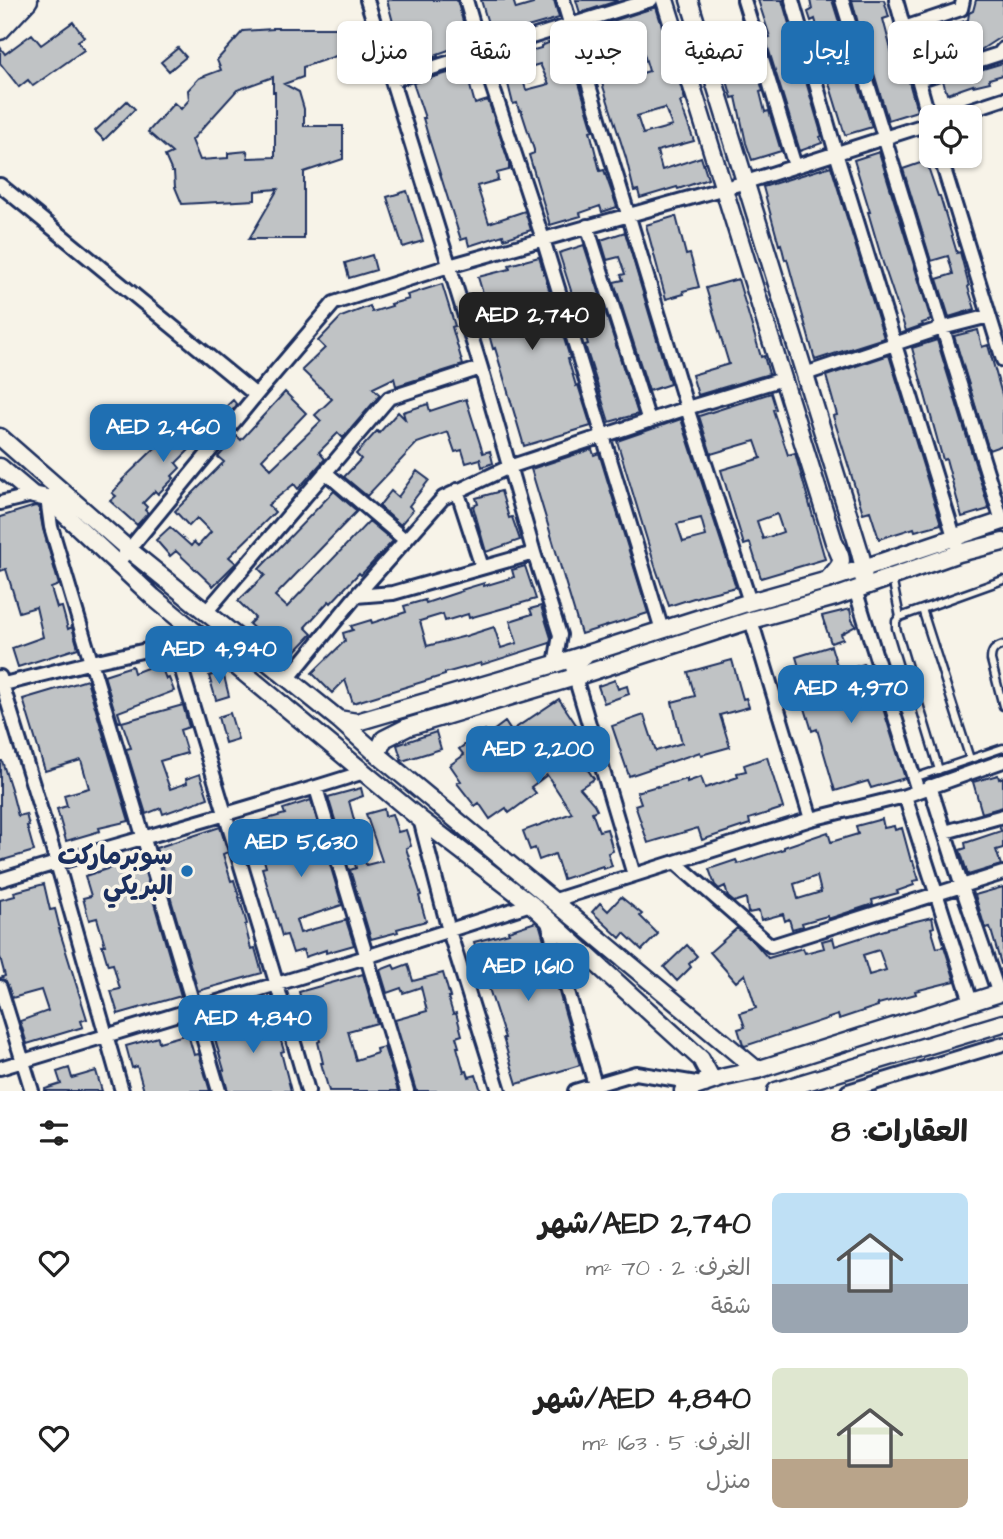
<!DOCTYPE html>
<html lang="ar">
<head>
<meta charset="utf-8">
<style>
  body { margin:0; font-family:"Architects Daughter","Playpen Sans Arabic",sans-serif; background:#f2f2f2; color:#222; direction:rtl; height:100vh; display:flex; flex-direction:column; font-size:26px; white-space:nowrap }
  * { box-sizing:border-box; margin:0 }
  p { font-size:23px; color:#767676 }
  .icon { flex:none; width:38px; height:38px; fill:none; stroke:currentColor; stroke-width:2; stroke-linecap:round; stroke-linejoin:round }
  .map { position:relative; height:1091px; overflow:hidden; direction:ltr }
  .details { display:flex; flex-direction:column; background:#fff; flex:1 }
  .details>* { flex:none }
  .hud { position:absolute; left:21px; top:21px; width:962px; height:63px; direction:rtl; display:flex; gap:14px }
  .buttons { position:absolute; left:919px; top:105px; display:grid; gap:14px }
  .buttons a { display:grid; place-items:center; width:63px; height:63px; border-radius:10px; background:#fff; box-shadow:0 2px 5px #0004; font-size:35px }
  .price { position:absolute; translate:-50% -60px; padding:0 16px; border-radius:14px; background:#1f6fb2; color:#fff; font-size:23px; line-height:46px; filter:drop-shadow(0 2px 4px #0008) }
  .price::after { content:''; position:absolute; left:50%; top:42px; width:21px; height:16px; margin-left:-10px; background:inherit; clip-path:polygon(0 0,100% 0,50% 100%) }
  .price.on { background:#222; color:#fff }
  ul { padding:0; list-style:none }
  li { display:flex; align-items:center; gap:21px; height:175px; padding:0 35px }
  li span { display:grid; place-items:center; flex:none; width:196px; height:140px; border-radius:10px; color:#555 }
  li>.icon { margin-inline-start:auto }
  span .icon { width:84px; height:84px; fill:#fffc; stroke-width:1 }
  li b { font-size:30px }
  h2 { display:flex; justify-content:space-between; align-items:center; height:84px; padding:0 35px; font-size:30px }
  .chip { padding:0 24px; border-radius:10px; background:#fff; box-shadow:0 2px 5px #0004; font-size:24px; line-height:63px }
  .chip.on { background:#1f6fb2; color:#fff }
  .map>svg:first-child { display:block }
</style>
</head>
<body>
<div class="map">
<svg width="1003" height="1091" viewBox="0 0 1003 1091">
  <rect width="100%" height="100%" fill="#f7f3e8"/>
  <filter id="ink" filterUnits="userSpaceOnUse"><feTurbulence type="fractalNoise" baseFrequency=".0143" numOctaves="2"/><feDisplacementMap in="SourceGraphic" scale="14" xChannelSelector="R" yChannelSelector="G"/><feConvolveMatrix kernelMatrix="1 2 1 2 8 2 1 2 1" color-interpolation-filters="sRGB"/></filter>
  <g filter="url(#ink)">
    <!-- building -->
    <path fill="#c0c3c5" stroke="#1b2f5e" stroke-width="2" fill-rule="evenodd" d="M387,0H457L469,43L437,54L438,56L409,64L400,24L394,26Z
      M481,0H513L516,9L533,4L532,0H554L559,18L492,37Z
      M576,0H617V1L580,13Z
      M758,0H782L822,136L820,137L822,143L800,151L765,38L770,37Z
      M810,0H832L872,127L845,135L816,41L821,40L815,19L811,21L808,12L812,10Z
      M852,0H884L889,17L883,19L899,80L908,78L917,111L888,120L866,47L872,45L866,25L859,27Z
      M976,0H1003L1002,36L979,51L975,53L969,51L942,61L933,47L929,38L951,31L949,26L968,20L969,13L973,11Z
      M656,7L685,100L680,102L694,141L657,151L662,170L701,157L708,179L678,189L677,187L640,198L638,190L634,191L626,158L585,30ZM644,54L649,71L633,76L628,58ZM665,108L672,126L643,134L637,116Z
      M741,21L747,39L716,47L711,29Z
      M73,22L84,37L78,41L84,50L33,86L28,80L19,87L0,63V47L5,54L32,34L41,45Z
      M273,28H340L348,52L303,67V77L284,84L299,92L304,109V126H343V159L304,172V239H249L278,189L255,191V200L182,204L175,187L174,172H172L165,156L172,153L148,132L174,103L181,109L189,100L188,90L199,78L221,70L217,60L243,31L273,29ZM273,77V92H275V157L248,158L247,151L228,153V158L200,160L192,140L237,90Z
      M565,36L593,130L590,131L600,171L604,170L617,207L602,212L600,206L580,213L581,216L550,225L529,155L534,153V150L521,110L519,111L517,103L513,104L503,64L505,63L503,55L521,49L523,53L541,48V46ZM540,64L549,84L526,90L520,70Z
      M178,48L186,57L169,71L161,62Z
      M752,55L763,91L760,92L765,112L769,111L781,151L752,160L746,143L736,97L732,98L722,63Z
      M1003,63V75L989,79L990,82L973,86V85L947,94L943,81Z
      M476,65L482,82L470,86L475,104L488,100L509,163V170L497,173L498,180L477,186L489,223L525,211L531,230L504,239L503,235L469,246L467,238L461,240L429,139L423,118H425L413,83Z
      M127,101L135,109L104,140L95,131Z
      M879,152L931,320L922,323L923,325L906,331L883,263L868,212H870L854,160Z
      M926,161L938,196H940L957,253L960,252L969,286L968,287L975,309L949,317L937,279L953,274L948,256L931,261L903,169Z
      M831,166L884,338L815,360L787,259L785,260L781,244L779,245L763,187Z
      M407,191L423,241L403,247L387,197Z
      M676,216L686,255L690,254L699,287L683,291L684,294L666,299L646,225Z
      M625,232L670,384L649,391L614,282L623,280L621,275L625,274L619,257L607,260L601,240Z
      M584,245L638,414L609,422L585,345L588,344L559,253Z
      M372,255L376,270L349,278L345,263Z
      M539,257L570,358L568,359L576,386L578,385L591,426L524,446L495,348L493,349L479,298L484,297L478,277L510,269L509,265Z
      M738,279L761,357L764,356L769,374L698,395L692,375L729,364L706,288Z
      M442,284L455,326L452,327L463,365L396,386L394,378L373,388L380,395L343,438L338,433L319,452L325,459L298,489L294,484L268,505L275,512L229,557L236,563L213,586L176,551L170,556L156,540L170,527L191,546L194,542L198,546L211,532L197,518L189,526L175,511L224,462L218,457L237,436L241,440L285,392L306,413L262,459L271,469L321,421L315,415L332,399L302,370L325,348L318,341L341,317L370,306L372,312L392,306L391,304L409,299L407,295Z
      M978,330L982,347L988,345L1003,398V445L989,450L954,336Z
      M937,340L989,509L962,517L946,459L943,460L912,348Z
      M889,355L941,524L915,531L914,528L879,539L870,511L863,513L833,416L837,415L826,376Z
      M771,393L776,409L773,410L788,455L795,453L825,559L761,578L750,543L744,545L721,470L761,458L755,441L711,454L699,416ZM777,514L783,532L763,539L757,521Z
      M466,399L483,453L490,451L493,463L482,467L480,459L466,463L462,450L455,452L448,432L417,443L367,496L344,477L361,459L356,454L377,431L379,433L398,412L405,419L403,412L428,404L430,411Z
      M233,400L237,405L208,439L206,442L201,438L176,463L180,468L172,476L174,478L158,494L155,491L143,503L147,507L145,510L148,513L137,525L110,501L116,496L112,493L123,481L122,480L183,421L188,426L202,413L208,418L213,414L215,417Z
      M681,419L736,587L703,595L669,606L655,566L617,441ZM701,518L706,536L683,542L677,524Z
      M592,449L594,455L599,453L648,613L581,634L531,469Z
      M417,471L429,480L409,506L413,510L401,524L403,527L379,506L391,491L398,497Z
      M334,491L357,511L275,596L287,607L369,521L393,541L361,575L359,573L331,603L329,601L305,627L312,634L288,659L249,624L255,618L238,601L265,575L259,569Z
      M501,491L509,518L512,517L520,540L486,552L473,506L478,504L476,498Z
      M35,506L39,507L43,529L59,585L51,588L57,608L62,607L68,629L72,627L78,648L18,667L12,648L43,637L36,607L19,612L6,569L0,571V517Z
      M525,566L536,599L469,618L468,614L445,621L443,614L420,621L427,646L466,636L494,627L501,648L517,643L510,621L532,614L530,609L541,606L551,638L550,643L481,665V663L445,673V675L353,703L345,680L332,693L312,673L345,641L343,633L353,630L351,626L371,620L372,623L406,612L404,606L425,600L426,603L462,591L461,590L484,583V586L514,577L512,570Z
      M850,609L852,620L856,626L841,634L843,639L831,643L822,616Z
      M831,646L839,672L864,664L871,685L875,683L905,778L871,788L868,781L835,791L817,729L812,731L804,705L840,694L836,674L804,684L796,657Z
      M732,660L743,699L746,698L749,707L720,715L730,747L701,755L700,752L629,776L612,726L644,715L656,751L682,743L672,702L695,696L688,672Z
      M160,663L166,679L169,678L174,691L118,712L121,721L118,722L104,675L132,666L134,673Z
      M223,672L229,696L216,700L209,676Z
      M87,680L129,821L99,828L100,831L66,841L57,809L67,806L64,795L89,788L81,760L45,771L23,699Z
      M615,680L618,689L627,686L629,694L604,703L598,686Z
      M559,699L577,726L564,734L594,779L580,788L594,804L597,810L592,812L599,831L607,829L613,851L608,853L612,866L603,869V866L563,879L555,854L539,860L535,848L530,850L523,831L572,813L547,775L531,787L536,793L509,813L506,808L490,819L479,803L475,806L457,783L461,781L450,765L464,755L459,749L485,730L489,734L505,722L511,731Z
      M183,705L189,727L180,730L187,753L160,761L170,789L187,783L186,779L200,774L208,798L163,814L161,808L146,814L126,749L131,748L122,722Z
      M230,713L238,739L225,743L218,717Z
      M436,732L441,749L402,761L397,745Z
      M767,757L783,808L749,819L750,824L702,840L698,828L648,843L635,805L641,803L637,792L657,786V787L687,779V782L701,777L705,788L738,777L737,773L746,771L744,765Z
      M0,761H2L11,789L18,816L26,814L29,826H27L34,851L0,861Z
      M998,775L999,779L1003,777V807L982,813L973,782Z
      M361,788L363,796L349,801L366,865L382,861L366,814L384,809L385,816L392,814L398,832L406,830L411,846L406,848L421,895L419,896L426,921L397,929L398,932L371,939L350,870L356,868L350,844L343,846L328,797Z
      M311,800L342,905L296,920L300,933L346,920L354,945L326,953V950L305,957L303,950L293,953L287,935L282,936L262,868L266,867L253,823L285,814L283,809Z
      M882,819L884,828L894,826L895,830L902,828L911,861H913L919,880L913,881L914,885L897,891L898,893L872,900L873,904L828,919L827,916L802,923L803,926L792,929L789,919L785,921L783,914L761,920L759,911L748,913L746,898L734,902L728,897L725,886L719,889L715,885L709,869L736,860L738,864L784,849V847L828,832L831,842L858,834L856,826ZM817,876L821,892L798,899L794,884Z
      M1003,825V848L996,850L1001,865L968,875L960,850L966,848L965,843L1001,831L999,826Z
      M220,827L228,852L223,854L231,881L234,880L247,924L245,925L251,949L255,948L262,973L198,991L167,886L169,885L156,848Z
      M140,855L181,996L118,1014L111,991L120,989L113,964L108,965L102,945H105L97,918L89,920L83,898L91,896L85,876L113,867L112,863Z
      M44,884L50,910L55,909L60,929H59L87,1019L81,1021L83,1027L27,1044L20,1021L48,1011L41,990L12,998L6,981L0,978L5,976L0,957V900L15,896L14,892Z
      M1003,887V964H1001L990,927L985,928L975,895Z
      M621,897L642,914L640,916L658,934L642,950L624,933L620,938L592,912L600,903L608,911Z
      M932,917L934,927L931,928L937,948L944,946L955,981L915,991L916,994L878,1004V1006L839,1019L838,1015L745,1046L743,1045L738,1029L745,1027L740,1013L756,1008L745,974L736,982L710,952L737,928L755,943L768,958L803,948L805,953L824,948L822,941L833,938L835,946L888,929V928ZM879,950L886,970L869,975L863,955Z
      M536,922L540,926L580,1065L517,1084L503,1038H505L474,942L509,933L508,931Z
      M687,945L697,956L689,964L691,967L677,981L664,967Z
      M408,964L413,981L443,973L450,997H448L453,1014L456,1013L462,1035L456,1037L459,1047H457L464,1072L467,1071L469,1077L476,1075L481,1091H416L395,1020L427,1011L421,987L403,993L401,988L387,993L380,970L393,965L395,969Z
      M363,974L377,1023L348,1031L356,1060L377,1053L376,1049L384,1047L398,1091H329L321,1063H323L318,1042L320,1041L313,1017L307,1019L299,992Z
      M265,1007L273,1029L277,1028L284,1051L281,1052L291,1091H228L222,1070H224L214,1036L235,1030L231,1019Z
      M188,1034L194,1055L199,1054L210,1091H144L137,1066L132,1068L126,1046L158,1037L159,1042Z
      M69,1068L72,1078L96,1071L102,1091H45V1089L61,1084L57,1072Z"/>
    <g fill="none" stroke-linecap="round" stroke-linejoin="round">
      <!-- service casing -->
      <g stroke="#1b2f5e" stroke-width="11">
        <path id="service" d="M892,578L900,617
          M922,609L970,759
          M1003,645C994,648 991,651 991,660L1003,706
          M939,770L896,628V621L900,617L1003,580
          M914,778L1003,748"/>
      </g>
      <!-- minor casing -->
      <g stroke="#1b2f5e" stroke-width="18">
        <path id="minor" d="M367,0L481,368L534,553L560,635L555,664
          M466,0L481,52L543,239L662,630
          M563,0L687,408L750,602
          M744,0L795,166
          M792,0L836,153L957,546
          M842,0L1002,521
          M896,0L931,125
          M904,28L961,9L963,0
          M393,80L651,0
          M918,80L999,54L1003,49
          M948,117L1003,99
          M940,156L1003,360
          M0,185L256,395
          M587,226L649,421
          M805,374L942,328L989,316
          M325,472L405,540
          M457,490L482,567
          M47,498L51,527L219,1091
          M0,503L33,495
          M117,564L256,395L334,303L449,266L746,182L931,123
          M855,589L918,791
          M356,596L393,593L534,553
          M207,611L389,398L481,368
          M751,620L811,819
          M174,644C218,793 265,941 308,1091
          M586,658L572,667L634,875
          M0,677L57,863L122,1091
          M288,679L356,596L443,498L509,467L687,408L783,379
          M0,685L92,662L174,644L187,626
          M930,786L962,887L999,994
          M316,788L407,1091
          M905,796L971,1002
          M420,819L449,931L499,1091
          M945,832L1003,816
          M675,862L771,946L1003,873
          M0,880C121,843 243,811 364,772
          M552,901L811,819L905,796L1003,761
          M547,919L595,1085
          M0,987L32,1091
          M0,1068L366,957L531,904
          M575,1091L636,1073L702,1084
          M848,1091L1003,1044"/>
      </g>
      <!-- tertiary casing -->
      <g stroke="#1b2f5e" stroke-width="21">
        <path id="tertiary" d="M665,0L834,542C843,562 845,561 829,578
          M689,0L859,549L864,568L863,577
          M0,437L128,549L338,719L377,754L757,1070
          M0,467L33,495L47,498L153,597L420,819L531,904L701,1059L709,1074L705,1084
          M338,719L357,722L555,664L750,602L828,580L1003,521
          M377,754L384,739L408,727L575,677L751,620L835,597L959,553L1003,542
          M683,1091L725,1077L757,1070L1003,992
          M776,1091L1003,1023"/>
      </g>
      <!-- secondary casing -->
      <g stroke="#1b2f5e" stroke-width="23">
        <path id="secondary" d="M0,30L28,0"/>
      </g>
      <!-- motorway casing -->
      <g stroke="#1b2f5e" stroke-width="28">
        <path id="motorway" d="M0,9L8,0"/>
      </g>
      <!-- service -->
      <use href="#service" stroke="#f7f3e8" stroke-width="6"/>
      <!-- minor -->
      <use href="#minor" stroke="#f7f3e8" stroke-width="12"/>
      <!-- tertiary -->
      <use href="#tertiary" stroke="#f7f3e8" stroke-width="16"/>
      <!-- secondary -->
      <use href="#secondary" stroke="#f7f3e8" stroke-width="18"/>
      <!-- motorway -->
      <use href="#motorway" stroke="#f7f3e8" stroke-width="23"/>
    </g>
  </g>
  <!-- markers -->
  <circle fill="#1f6fb2" stroke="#f7f3e8" stroke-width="2.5" cx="187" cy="871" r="7"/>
  <g text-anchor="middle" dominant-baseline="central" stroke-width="7" stroke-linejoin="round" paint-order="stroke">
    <!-- poi labels -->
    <g font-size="26" font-weight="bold" fill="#1b2f5e" stroke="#f7f3e8" text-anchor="end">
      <text x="173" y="856">سوبرماركت<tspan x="173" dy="30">البريكي</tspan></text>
    </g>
  </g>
</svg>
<div class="buttons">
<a><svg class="icon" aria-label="locate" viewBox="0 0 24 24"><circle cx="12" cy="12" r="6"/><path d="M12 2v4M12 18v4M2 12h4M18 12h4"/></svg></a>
</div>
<b class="price on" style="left:532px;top:352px">AED 2,740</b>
<b class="price" style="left:163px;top:464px">AED 2,460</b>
<b class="price" style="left:219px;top:686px">AED 4,940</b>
<b class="price" style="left:851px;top:725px">AED 4,970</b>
<b class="price" style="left:538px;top:786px">AED 2,200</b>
<b class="price" style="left:301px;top:879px">AED 5,630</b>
<b class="price" style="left:528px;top:1003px">AED 1,610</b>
<b class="price" style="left:253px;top:1055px">AED 4,840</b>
<div class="hud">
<a class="chip">شراء</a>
<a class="chip on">إيجار</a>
<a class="chip">تصفية</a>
<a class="chip">جديد</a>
<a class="chip">شقة</a>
<a class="chip">منزل</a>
</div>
</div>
<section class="details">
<h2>العقارات: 8<svg class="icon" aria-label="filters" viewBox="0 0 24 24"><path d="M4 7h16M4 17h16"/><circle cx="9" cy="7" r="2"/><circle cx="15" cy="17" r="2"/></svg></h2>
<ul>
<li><span style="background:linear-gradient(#bfe0f5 65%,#9aa5b1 0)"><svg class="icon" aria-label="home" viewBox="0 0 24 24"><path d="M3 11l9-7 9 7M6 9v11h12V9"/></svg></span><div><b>AED 2,740/شهر</b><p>الغرف: 2 · 70 m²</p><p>شقة</p></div><svg class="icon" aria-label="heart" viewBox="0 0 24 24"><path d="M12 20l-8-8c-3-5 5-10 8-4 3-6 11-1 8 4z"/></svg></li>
<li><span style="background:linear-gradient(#dfe7d0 65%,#b9a48a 0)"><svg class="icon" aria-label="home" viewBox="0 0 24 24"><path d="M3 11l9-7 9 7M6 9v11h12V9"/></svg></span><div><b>AED 4,840/شهر</b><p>الغرف: 5 · 163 m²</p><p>منزل</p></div><svg class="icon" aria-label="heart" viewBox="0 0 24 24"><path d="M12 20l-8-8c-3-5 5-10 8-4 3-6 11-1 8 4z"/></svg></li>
</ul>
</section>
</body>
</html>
